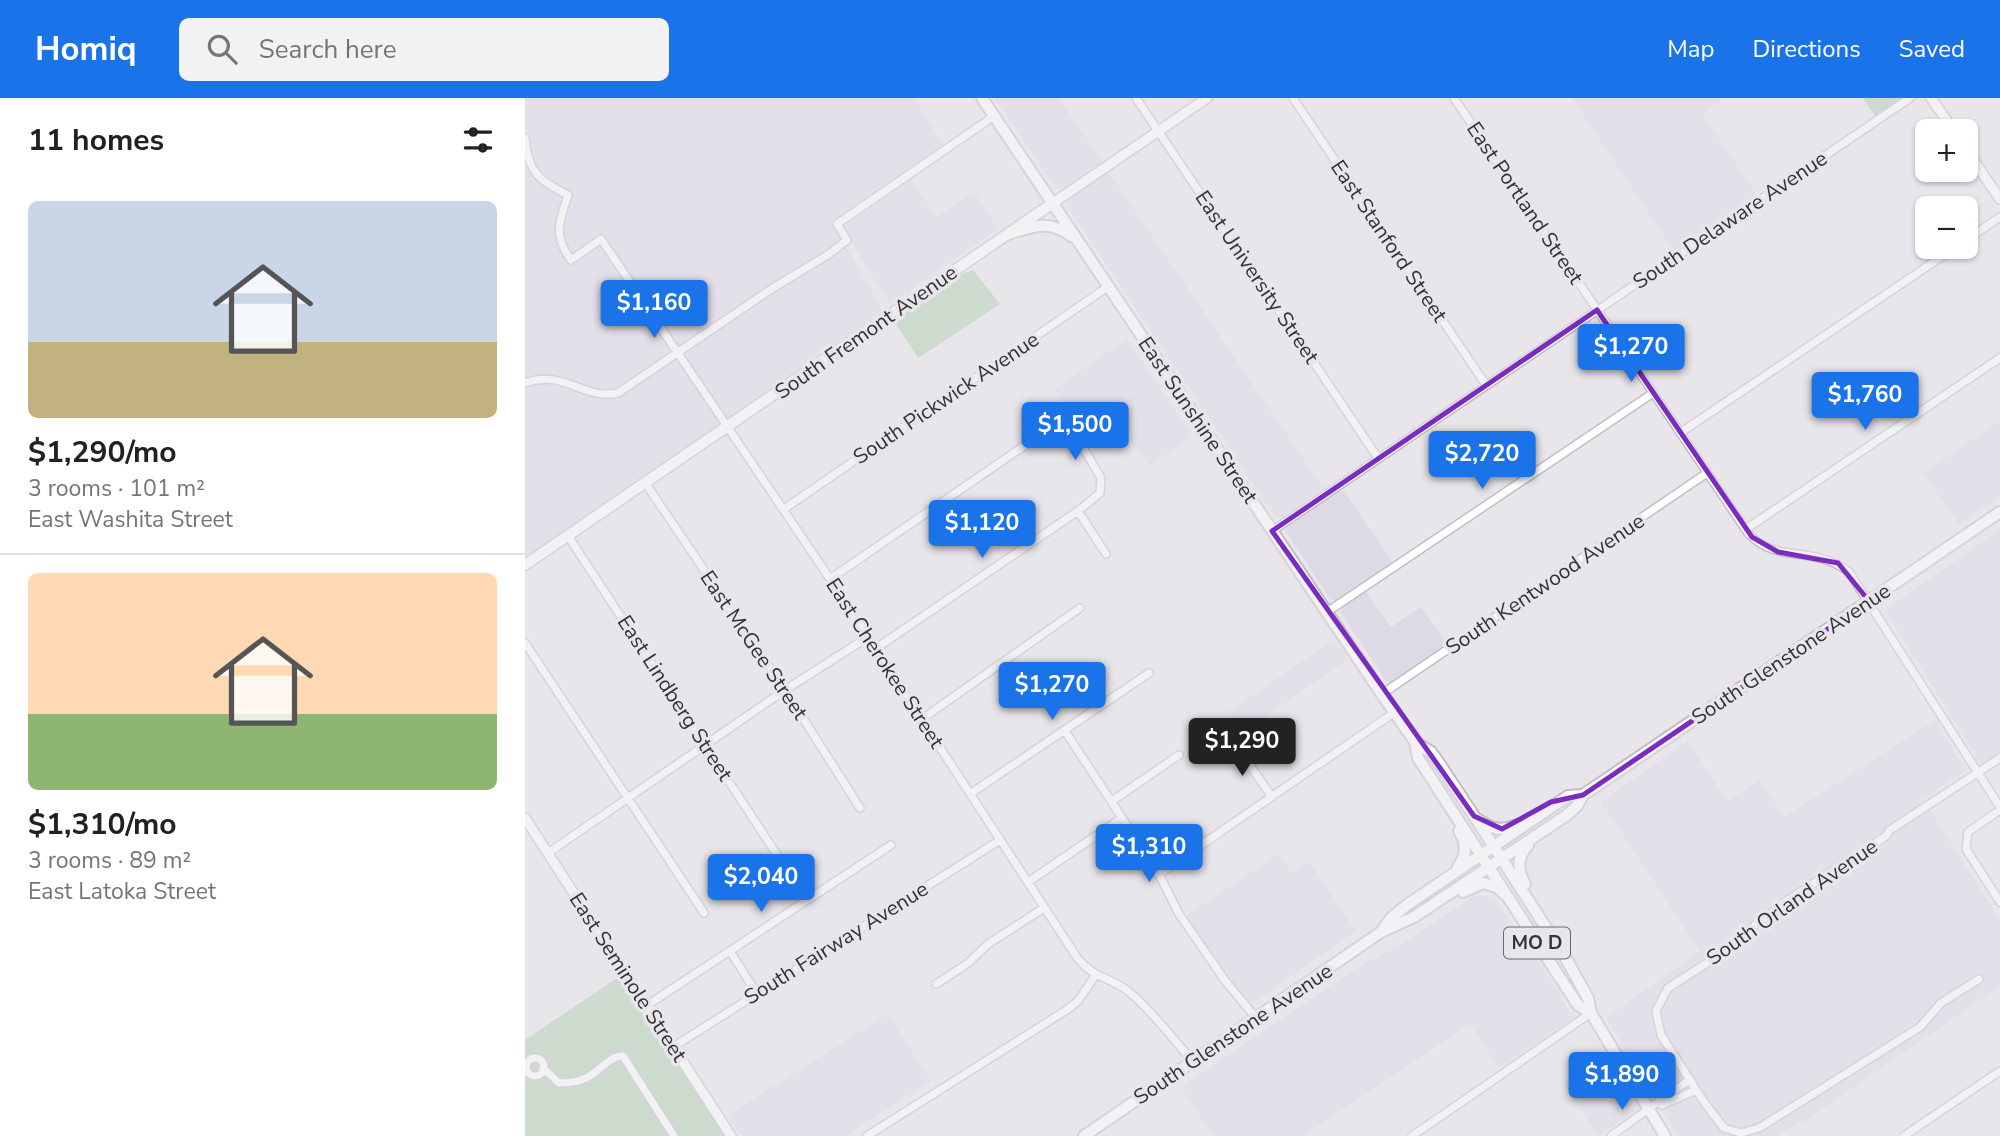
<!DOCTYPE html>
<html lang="en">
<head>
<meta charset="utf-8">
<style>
  body { margin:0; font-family:"Nunito Sans",sans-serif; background:#f2f2f2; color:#202124; height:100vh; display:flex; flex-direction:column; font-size:26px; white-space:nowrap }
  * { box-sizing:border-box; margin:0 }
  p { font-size:23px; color:#757577 }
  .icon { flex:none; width:38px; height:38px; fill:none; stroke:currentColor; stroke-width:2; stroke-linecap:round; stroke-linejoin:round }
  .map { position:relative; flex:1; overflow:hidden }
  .side { display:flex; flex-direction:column; background:#fff; width:525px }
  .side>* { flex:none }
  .buttons { position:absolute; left:1390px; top:21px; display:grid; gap:14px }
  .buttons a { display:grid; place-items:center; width:63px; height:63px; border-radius:10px; background:#fff; box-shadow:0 2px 5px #0004; font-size:35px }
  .price { position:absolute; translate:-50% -60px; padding:0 16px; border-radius:7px; background:#1a73e8; color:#fff; font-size:23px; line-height:46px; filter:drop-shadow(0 2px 4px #0008) }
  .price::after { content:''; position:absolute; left:50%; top:42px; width:21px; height:16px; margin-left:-10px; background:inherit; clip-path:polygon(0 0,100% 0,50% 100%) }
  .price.on { background:#222; color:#fff }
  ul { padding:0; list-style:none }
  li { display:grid; align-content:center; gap:14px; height:371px; padding:0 28px }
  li+li { border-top:2px solid #e0e0e0 }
  li span { display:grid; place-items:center; height:217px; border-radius:10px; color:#555 }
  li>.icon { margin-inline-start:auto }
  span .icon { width:126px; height:126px; fill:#fffc; stroke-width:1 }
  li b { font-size:30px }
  h2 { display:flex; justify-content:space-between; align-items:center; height:84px; padding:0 28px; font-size:30px }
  header { display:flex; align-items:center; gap:42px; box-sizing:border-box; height:98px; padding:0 35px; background:#1a73e8; color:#fff }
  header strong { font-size:33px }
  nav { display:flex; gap:38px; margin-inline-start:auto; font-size:24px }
  .search { width:490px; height:63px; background:#f2f2f2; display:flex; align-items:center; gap:18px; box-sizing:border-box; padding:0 24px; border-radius:10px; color:#757577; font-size:26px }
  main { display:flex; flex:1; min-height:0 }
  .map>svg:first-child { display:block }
</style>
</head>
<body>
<header>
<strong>Homiq</strong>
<div class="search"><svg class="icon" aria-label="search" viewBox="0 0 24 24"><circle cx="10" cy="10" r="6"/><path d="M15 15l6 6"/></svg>Search here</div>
<nav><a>Map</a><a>Directions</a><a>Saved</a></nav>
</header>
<main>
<section class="side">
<h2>11 homes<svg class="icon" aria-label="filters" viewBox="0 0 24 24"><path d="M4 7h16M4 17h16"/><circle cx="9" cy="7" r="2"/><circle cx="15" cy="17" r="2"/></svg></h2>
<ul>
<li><span style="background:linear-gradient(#c9d6e8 65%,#c2b280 0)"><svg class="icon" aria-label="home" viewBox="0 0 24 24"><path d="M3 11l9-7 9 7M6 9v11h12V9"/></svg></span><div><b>$1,290/mo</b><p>3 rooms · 101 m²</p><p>East Washita Street</p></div></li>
<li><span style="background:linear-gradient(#ffd9b3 65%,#8fb573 0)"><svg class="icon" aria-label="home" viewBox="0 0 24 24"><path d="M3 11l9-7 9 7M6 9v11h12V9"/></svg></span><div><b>$1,310/mo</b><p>3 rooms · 89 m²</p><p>East Latoka Street</p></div></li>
</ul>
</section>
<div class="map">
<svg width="1475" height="1038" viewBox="0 0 1475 1038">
  <rect width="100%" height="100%" fill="#e8e6eb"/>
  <!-- built -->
  <path fill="#dddae6" d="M0,0H389L418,47L307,124L358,212L146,362L0,459Z
    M469,0H534L578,65L540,90H530Z
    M1047,0H1200L1177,16L1232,97L1149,153Z
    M583,73L799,391L757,420L749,417L544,111L542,103L549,95Z
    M386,81L411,119L449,94L473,131L365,206L317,129Z
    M602,241L668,338L624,368L583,309L555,327L529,291Z
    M1475,323V398L1434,426L1398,375Z
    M817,390L868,465L810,503L805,501L760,432L764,425Z
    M1475,432V654L1456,666L1360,512Z
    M841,494L866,529L896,509L923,547L867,584H862L816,515L819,508Z
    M809,541L823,561L718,634L704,614Z
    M1410,622L1441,672L1398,701L1475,822V888L1278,1024H1273L1252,1038H1152L1081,920L1175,853L1076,704L1163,643L1202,703L1235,682L1259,719Z
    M754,756L767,776L785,764L831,833L718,912L656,821Z
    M950,797L969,800L1025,881L1048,920L974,970L945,926L778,1038H688L656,989L832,870L879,845Z
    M363,916L406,983L320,1038H218L211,1031L202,1018Z
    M1078,963L1110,1013L1073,1038L1040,987Z"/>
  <!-- green -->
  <path fill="#adcfad" d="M1338,0H1377L1350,18Z
    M448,172L475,206L393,260L369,223L431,178Z
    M94,879L200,1038H0V942Z"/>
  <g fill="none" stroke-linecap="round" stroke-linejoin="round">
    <!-- minor casing -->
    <g stroke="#c0bec3" stroke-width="10">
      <path id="minor" d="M611,0L853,360
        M768,0L961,287
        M929,0L1223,435C1252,467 1288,446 1324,474L1475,709
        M0,40C3,74 14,83 43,97C34,124 28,137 46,162L76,141L305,481L553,861C570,881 586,879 604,894C627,912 648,942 669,964
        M1440,143L1475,119
        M0,285C40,271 57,302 93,295L248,190L304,156L322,142L312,126L469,18
        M1155,335L1431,149
        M121,386L260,592L335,710
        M259,411L584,188
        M553,413L581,456
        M1221,431L1475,260
        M747,433L1385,0
        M43,438L256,763
        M305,481L515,337L535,334L553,341L576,380L575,395L553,413L350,551
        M802,514L1128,295
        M0,545L179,815
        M857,596L1182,375
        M397,621L555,510
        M540,633L634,776L654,816L701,884L731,920
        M710,646L747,699
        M445,696L624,575
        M587,703L654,657
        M1475,712L1443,734L1441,751L1475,804
        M23,755L260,592L343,539
        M634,776L870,614
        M503,784L597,720
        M205,853L232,896
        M1454,881L1416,905L1395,929L1234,1030L1216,1035L1199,1030L1179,1004L1136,937L1131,913L1143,890L1185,863L1257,806L1361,738L1365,732L1475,660
        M411,886L442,866L463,846L519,810
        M121,908L366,747
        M148,949L475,742
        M1 969a9 9 0 1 1 18 0a9 9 0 1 1-18 0Z
        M18,970L34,985C45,985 54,984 63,979C75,973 84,958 98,958L149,1038
        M1137,1007L1171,992
        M342,1038L543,911L553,903L570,878
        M887,1038L1066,915
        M1086,1038L1164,982
        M1379,1038L1475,973"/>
    </g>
    <!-- tertiary casing -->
    <g stroke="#c0bec3" stroke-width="12">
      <path id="tertiary" d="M1406,0L1429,33
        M1440,50L1475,101
        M528,105L682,0
        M0,720L206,1038"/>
    </g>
    <!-- secondary casing -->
    <g stroke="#c0bec3" stroke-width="13">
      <path id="secondary" d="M0,467L528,105"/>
    </g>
    <!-- primary casing -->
    <g stroke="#c0bec3" stroke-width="14">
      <path id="primary" d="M457,0L856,595L890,644L906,654L912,662L949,718L1040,859L1063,900L1066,915L1140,1038
        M483,136C508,129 523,121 546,138
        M890,644L893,660L897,666L1041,889L1053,907L1066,915
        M954,722C966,731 977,734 991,727
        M933,769C942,757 942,745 934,733
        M1000,786C992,771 992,760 1003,747
        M938,794L958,785L972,789L979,796
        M856,834L866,820L882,807L1043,698L1058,697
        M559,1038L856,834L889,819L1042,717L1052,708L1058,697L1475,414"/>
    </g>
    <!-- minor -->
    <use href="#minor" stroke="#fff" stroke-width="7"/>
    <!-- tertiary -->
    <use href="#tertiary" stroke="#fff" stroke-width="9"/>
    <!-- secondary -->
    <use href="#secondary" stroke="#fff" stroke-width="10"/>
    <!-- primary -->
    <use href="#primary" stroke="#fff" stroke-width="10"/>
  </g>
  <!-- marked area -->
  <path d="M0 0H1475V1038H0ZM1072,212L1227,439L1253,454L1313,465L1344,503L1058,697L1026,704L977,731L949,718L747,433Z" fill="#e8e6eb" fill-opacity=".55" fill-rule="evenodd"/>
  <path fill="none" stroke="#7b2cbf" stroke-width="5" stroke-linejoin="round" d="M1072,212L1227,439L1253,454L1313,465L1344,503L1058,697L1026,704L977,731L949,718L747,433Z"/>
  <g text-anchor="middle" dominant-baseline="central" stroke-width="7" stroke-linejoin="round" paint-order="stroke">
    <!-- shield labels -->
    <rect fill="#e8e6eb" stroke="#69686b" stroke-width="2" x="979" y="829.5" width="66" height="31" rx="5"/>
    <g font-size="19" font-weight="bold" fill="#333234">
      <text x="1012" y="845">MO D</text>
    </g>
    <!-- street labels -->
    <g font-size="21" fill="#333234" stroke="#e8e6eb">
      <text transform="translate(1000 105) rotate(56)">East Portland Street</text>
      <text transform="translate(1205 122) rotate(-34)">South Delaware Avenue</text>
      <text transform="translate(864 143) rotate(56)">East Stanford Street</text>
      <text transform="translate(732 179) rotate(56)">East University Street</text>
      <text transform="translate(341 234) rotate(-35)">South Fremont Avenue</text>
      <text transform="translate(421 300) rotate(-34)">South Pickwick Avenue</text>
      <text transform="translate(673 322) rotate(56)">East Sunshine Street</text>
      <text transform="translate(1020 486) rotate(-34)">South Kentwood Avenue</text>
      <text transform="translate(229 547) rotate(56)">East McGee Street</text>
      <text transform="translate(1266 556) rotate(-34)">South Glenstone Avenue</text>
      <text transform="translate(360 565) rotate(57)">East Cherokee Street</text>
      <text transform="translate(150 600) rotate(57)">East Lindberg Street</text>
      <text transform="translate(1267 804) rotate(-35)">South Orland Avenue</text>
      <text transform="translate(311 845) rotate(-32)">South Fairway Avenue</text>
      <text transform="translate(103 879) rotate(57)">East Seminole Street</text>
      <text transform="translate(708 936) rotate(-34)">South Glenstone Avenue</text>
    </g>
  </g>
</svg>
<div class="buttons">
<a>+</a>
<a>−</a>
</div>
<b class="price" style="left:129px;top:242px">$1,160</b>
<b class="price" style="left:1106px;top:286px">$1,270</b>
<b class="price" style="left:1340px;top:334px">$1,760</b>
<b class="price" style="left:550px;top:364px">$1,500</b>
<b class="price" style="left:957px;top:393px">$2,720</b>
<b class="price" style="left:457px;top:462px">$1,120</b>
<b class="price" style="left:527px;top:624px">$1,270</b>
<b class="price on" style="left:717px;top:680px">$1,290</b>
<b class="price" style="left:624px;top:786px">$1,310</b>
<b class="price" style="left:236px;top:816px">$2,040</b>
<b class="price" style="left:1097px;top:1014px">$1,890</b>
</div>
</main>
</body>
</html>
